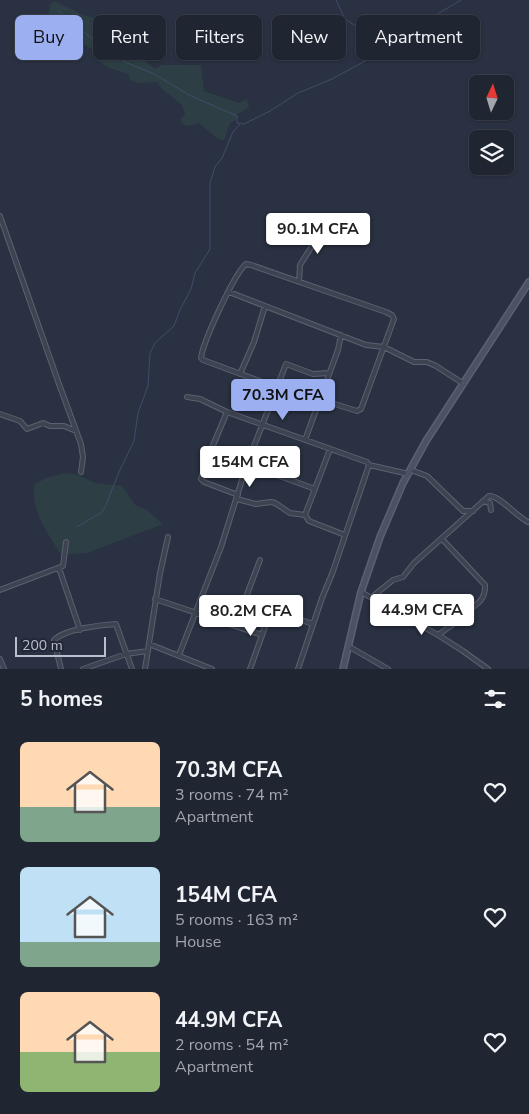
<!DOCTYPE html>
<html lang="en">
<head>
<meta charset="utf-8">
<style>
  body { margin:0; font-family:"Nunito Sans",sans-serif; background:#2d313e; color:#f1f3f6; height:100vh; display:flex; flex-direction:column; font-size:19px; white-space:nowrap }
  * { box-sizing:border-box; margin:0 }
  p { font-size:16px; color:#a2a5ac }
  .icon { flex:none; width:28px; height:28px; fill:none; stroke:currentColor; stroke-width:2; stroke-linecap:round; stroke-linejoin:round }
  .map { position:relative; height:669px; overflow:hidden }
  .details { display:flex; flex-direction:column; background:#202532; flex:1 }
  .details>* { flex:none }
  .hud { position:absolute; left:15px; top:15px; width:500px; height:45px; display:flex; gap:10px }
  .needle { width:32px; rotate:4deg }
  .controls { position:absolute; left:469px; top:75px; display:grid; gap:10px }
  .controls a { display:grid; place-items:center; width:45px; height:45px; border-radius:8px; background:#202532; box-shadow:0 1px 4px #0004,0 0 0 1px #3d424d; font-size:25px }
  .scale { position:absolute; left:15px; bottom:12px; width:91px; box-sizing:border-box; padding-left:5px; border:2px solid #bbbfcc; border-top:0; font-size:14px; line-height:18px; white-space:nowrap; color:#bbbfcc; -webkit-text-stroke:4px #232838; paint-order:stroke }
  .price { position:absolute; translate:-50% -42px; padding:0 11px; border-radius:5px; background:#fff; color:#222; font-size:16px; line-height:32px; filter:drop-shadow(0 1px 2px #0008) }
  .price::after { content:''; position:absolute; left:50%; top:30px; width:15px; height:11px; margin-left:-8px; background:inherit; clip-path:polygon(0 0,100% 0,50% 100%) }
  .price.active { background:#9baff1; color:#111 }
  ul { padding:0; list-style:none }
  li { display:flex; align-items:center; gap:15px; height:125px; padding:0 20px }
  li span { display:grid; place-items:center; flex:none; width:140px; height:100px; border-radius:8px; color:#555 }
  li>.icon { margin-inline-start:auto }
  span .icon { width:60px; height:60px; fill:#fffc; stroke-width:1 }
  li b { font-size:21px }
  h2 { display:flex; justify-content:space-between; align-items:center; height:60px; padding:0 20px; font-size:21px }
  .chip { padding:0 18px; border-radius:8px; background:#202532; box-shadow:0 1px 4px #0004,0 0 0 1px #3d424d; font-size:18px; line-height:45px }
  .chip.active { background:#9baff1; color:#111 }
  .map>svg:first-child { display:block }
</style>
</head>
<body>
<div class="map">
<svg width="529" height="669" viewBox="0 0 529 669">
  <rect width="100%" height="100%" fill="#2a3142"/>
  <!-- green -->
  <path fill="#2d3f44" d="M55,1L83,15L95,18V26L103,38L117,49L133,51L155,69L162,65H201L204,91L239,103L247,99L249,108L237,114L236,120L230,123L224,140L218,139L199,123L188,126L184,125L180,120L185,114L182,105L161,88L157,82L140,83L130,80L129,74C114,70 103,66 92,56L95,50L84,45L75,36L70,26L62,31L48,22L50,4Z
    M66,473L78,475L95,483L122,486L135,505L147,510L163,524L87,553L61,555C50,537 28,505 35,484L46,478Z"/>
  <g fill="none" stroke-linecap="round" stroke-linejoin="round">
    <!-- stream -->
    <path stroke="#414c6a" stroke-width="1" d="M336,0L345,19L365,32L369,48C401,39 433,16 461,0
      M59,11L115,58L154,74L189,95L237,116V123L244,124L270,111L298,93L332,79L367,60H370L369,48
      M77,527L102,512L105,507L119,472L134,441L138,413L148,386L150,353L155,343L174,326L180,310L191,289L195,273L210,249V183L215,167L222,158L233,132L240,124"/>
    <!-- street casing -->
    <g stroke="#5c6170" stroke-width="6">
      <path id="street" d="M0,216L59,384L81,444L83,457L81,472
        M299,282L300,265L312,246V233L315,224
        M229,292L366,345L384,347L414,362H427L436,366L464,384
        M240,374L254,342L265,306
        M276,387L203,360L201,358C203,342 234,274 246,264L251,265L386,312L392,315L394,319L361,409L357,411L319,399
        M187,397L200,399L227,412L367,462L369,465L409,474
        M227,412L206,462L201,479L204,482L238,495
        M0,414L20,421L27,429L43,423L50,426H64L76,431
        M305,440L338,350L341,335
        M330,449L305,515L309,521L345,535
        M247,464L315,489
        M411,470L427,476L463,511H473
        M237,499L256,504L271,502L275,503L290,513L305,515
        M483,501L490,503L491,510
        M59,568L80,630
        M0,590L63,566L66,542
        M361,592L438,635L463,651L488,669
        M372,597L393,580L403,577L414,563L489,496C499,495 516,516 528,522
        M155,599L262,635
        M245,601L313,624
        M235,626L260,560
        M438,635C446,629 454,624 461,618C463,616 464,614 466,612C476,605 486,600 485,585L442,539
        M149,644L212,669
        M348,646L388,669
        M179,655L221,547L247,464L286,364L313,374L329,373
        M0,659L4,669
        M61,669L54,640C65,629 100,625 116,624L132,669
        M83,669L126,654L148,651
        M145,669L160,573L168,537
        M250,669L271,610
        M298,669L322,598L332,574L369,465"/>
    </g>
    <!-- secondary casing -->
    <g stroke="#5c6170" stroke-width="8">
      <path id="secondary" d="M343,669L361,592L380,537L403,483L426,441L529,282"/>
    </g>
    <!-- street -->
    <use href="#street" stroke="#3e4352" stroke-width="4"/>
    <!-- secondary -->
    <use href="#secondary" stroke="#4c5265" stroke-width="5"/>
  </g>
</svg>
<div class="controls">
<a><svg class="needle" viewBox="-14 -14 28 28"><path d="M0-13l5 13h-10z" fill="#e53935"/><path d="M0 13l5-13h-10z" fill="#a2a5ac"/></svg></a>
<a><svg class="icon" aria-label="layers" viewBox="0 0 24 24"><path d="M12 4l9 5-9 5-9-5zM3 14l9 5 9-5"/></svg></a>
</div>
<div class="scale">200 m</div>
<b class="price" style="left:318px;top:255px">90.1M CFA</b>
<b class="price active" style="left:283px;top:421px">70.3M CFA</b>
<b class="price" style="left:250px;top:488px">154M CFA</b>
<b class="price" style="left:422px;top:636px">44.9M CFA</b>
<b class="price" style="left:251px;top:637px">80.2M CFA</b>
<div class="hud">
<a class="chip active">Buy</a>
<a class="chip">Rent</a>
<a class="chip">Filters</a>
<a class="chip">New</a>
<a class="chip">Apartment</a>
</div>
</div>
<section class="details">
<h2>5 homes<svg class="icon" aria-label="filters" viewBox="0 0 24 24"><path d="M4 7h16M4 17h16"/><circle cx="9" cy="7" r="2"/><circle cx="15" cy="17" r="2"/></svg></h2>
<ul>
<li><span style="background:linear-gradient(#ffd9b3 65%,#7fa58c 0)"><svg class="icon" aria-label="home" viewBox="0 0 24 24"><path d="M3 11l9-7 9 7M6 9v11h12V9"/></svg></span><div><b>70.3M CFA</b><p>3 rooms · 74 m²</p><p>Apartment</p></div><svg class="icon" aria-label="heart" viewBox="0 0 24 24"><path d="M12 20l-8-8c-3-5 5-10 8-4 3-6 11-1 8 4z"/></svg></li>
<li><span style="background:linear-gradient(#bfe0f5 75%,#7fa58c 0)"><svg class="icon" aria-label="home" viewBox="0 0 24 24"><path d="M3 11l9-7 9 7M6 9v11h12V9"/></svg></span><div><b>154M CFA</b><p>5 rooms · 163 m²</p><p>House</p></div><svg class="icon" aria-label="heart" viewBox="0 0 24 24"><path d="M12 20l-8-8c-3-5 5-10 8-4 3-6 11-1 8 4z"/></svg></li>
<li><span style="background:linear-gradient(#ffd9b3 60%,#8fb573 0)"><svg class="icon" aria-label="home" viewBox="0 0 24 24"><path d="M3 11l9-7 9 7M6 9v11h12V9"/></svg></span><div><b>44.9M CFA</b><p>2 rooms · 54 m²</p><p>Apartment</p></div><svg class="icon" aria-label="heart" viewBox="0 0 24 24"><path d="M12 20l-8-8c-3-5 5-10 8-4 3-6 11-1 8 4z"/></svg></li>
</ul>
</section>
</body>
</html>
